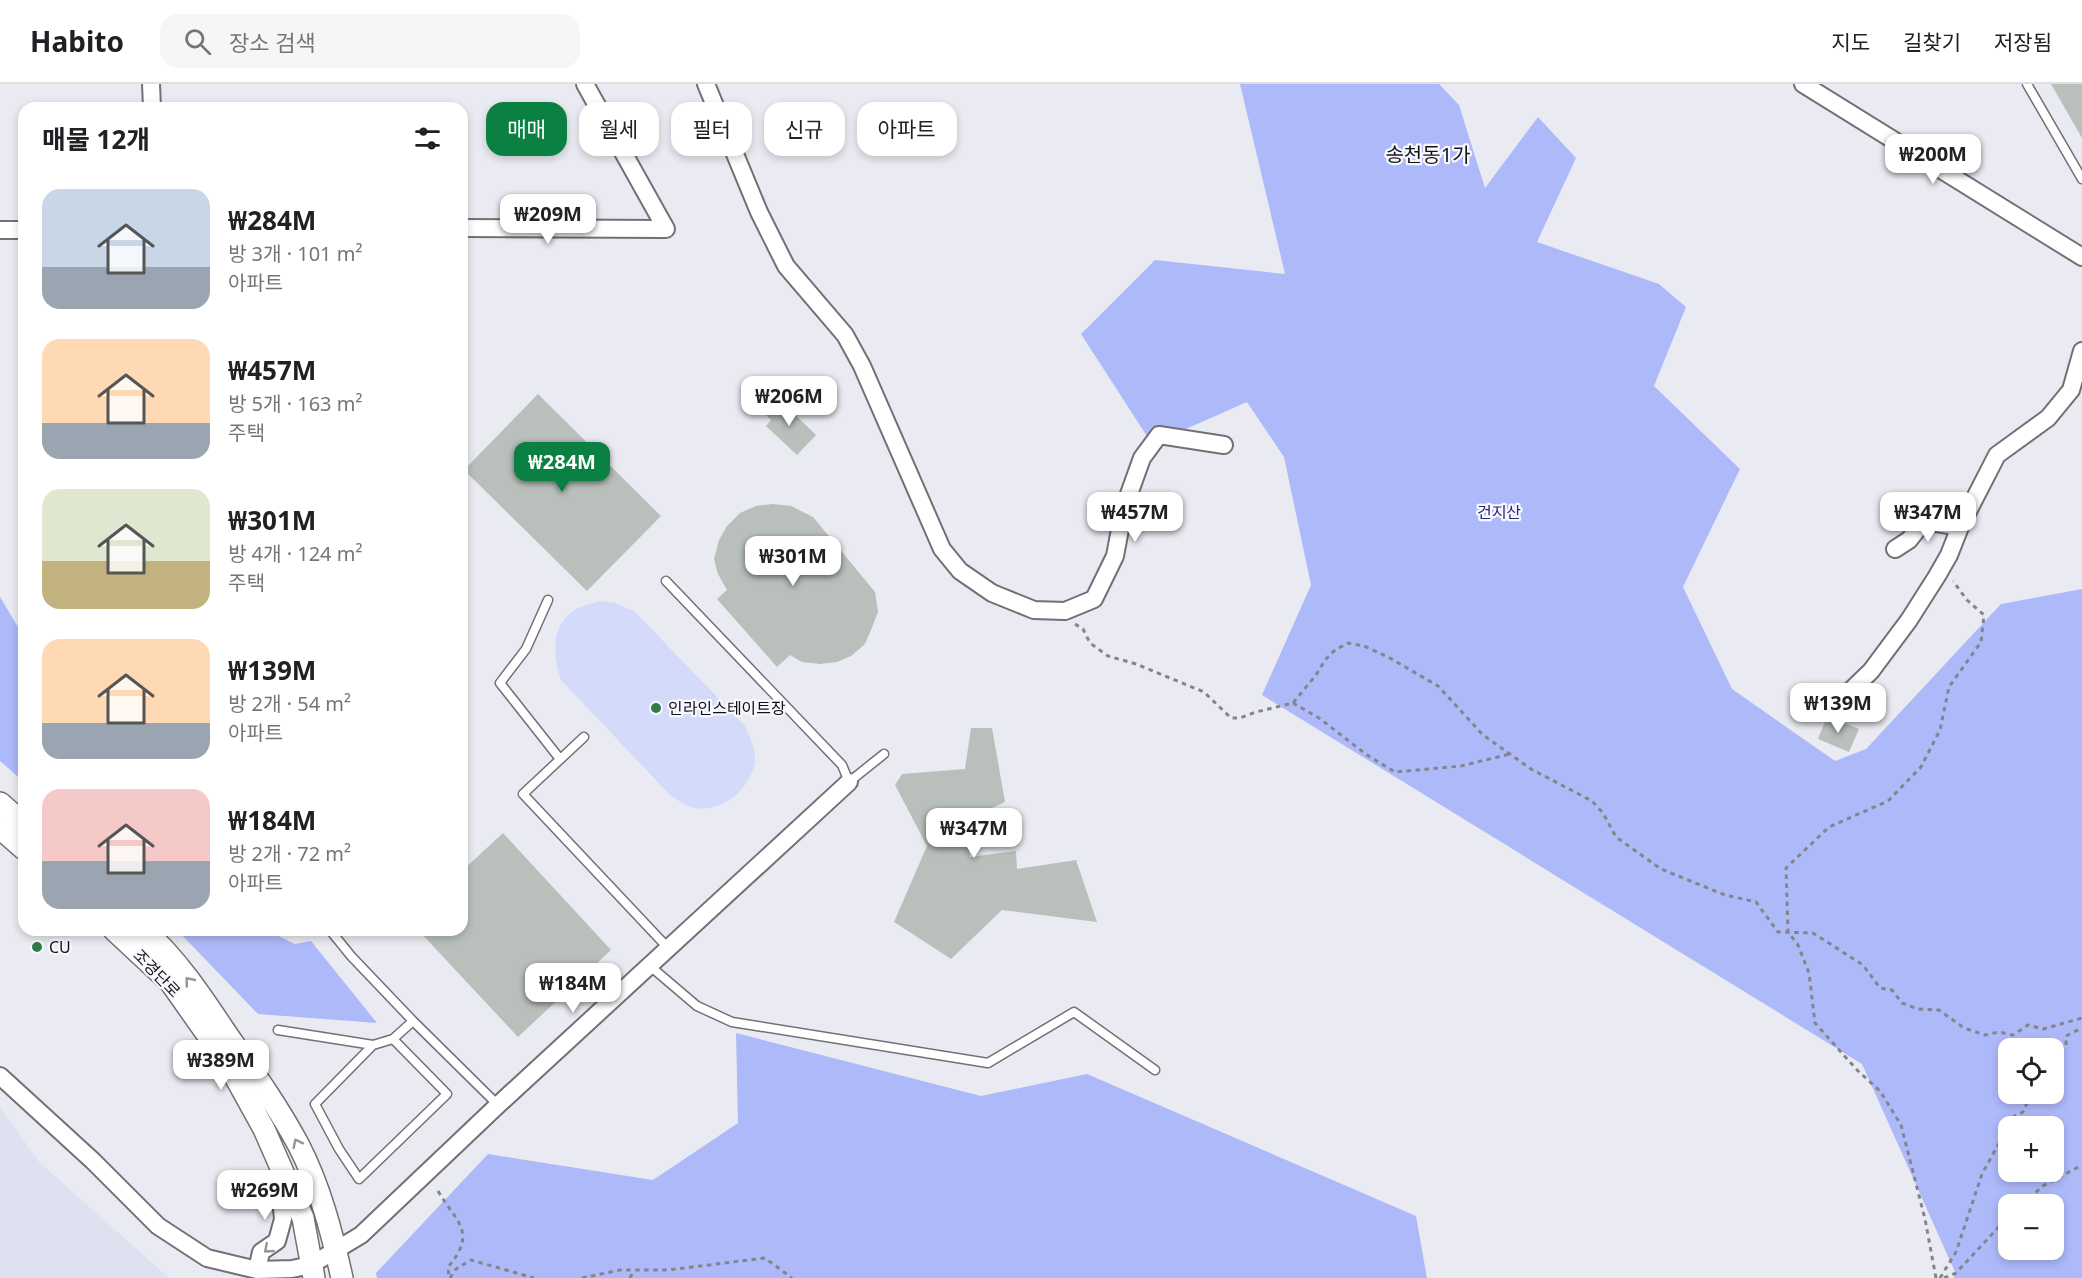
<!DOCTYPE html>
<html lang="ko">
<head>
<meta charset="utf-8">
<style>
  body { margin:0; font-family:"Noto Sans","Noto Sans KR",sans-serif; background:#f6f6f6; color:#202124; height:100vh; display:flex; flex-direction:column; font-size:22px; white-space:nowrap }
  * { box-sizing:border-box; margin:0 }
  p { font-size:20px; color:#757577 }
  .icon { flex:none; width:33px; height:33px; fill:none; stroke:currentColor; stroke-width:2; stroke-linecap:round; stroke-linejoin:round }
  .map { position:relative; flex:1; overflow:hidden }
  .panel { position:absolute; left:18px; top:18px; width:450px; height:834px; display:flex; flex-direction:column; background:#fff; border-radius:18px; box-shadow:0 3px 9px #0003 }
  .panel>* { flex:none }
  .banner { position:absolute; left:486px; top:18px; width:570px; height:54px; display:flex; gap:12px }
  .tools { position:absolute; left:1998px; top:954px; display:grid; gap:12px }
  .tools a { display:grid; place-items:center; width:66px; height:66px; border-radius:12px; background:#fff; box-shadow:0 3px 9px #0003; font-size:30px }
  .price { position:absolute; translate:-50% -51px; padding:0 14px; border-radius:12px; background:#fff; color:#222; font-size:20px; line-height:39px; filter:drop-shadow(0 2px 3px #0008) }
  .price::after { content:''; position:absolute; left:50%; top:36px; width:18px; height:14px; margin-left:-9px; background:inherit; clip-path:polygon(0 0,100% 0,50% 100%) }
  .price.current { background:#0b8043; color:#fff }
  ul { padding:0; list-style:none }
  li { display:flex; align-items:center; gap:18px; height:150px; padding:0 24px }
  li span { display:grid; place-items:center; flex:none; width:168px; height:120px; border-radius:18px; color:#555 }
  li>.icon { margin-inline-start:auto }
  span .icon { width:72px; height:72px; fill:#fffc; stroke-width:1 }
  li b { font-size:26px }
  h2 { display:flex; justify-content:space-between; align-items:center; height:72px; padding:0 24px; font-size:26px }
  .pill { padding:0 21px; border-radius:18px; background:#fff; box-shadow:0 3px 9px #0003; font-size:21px; line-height:54px }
  .pill.current { background:#0b8043; color:#fff }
  header { display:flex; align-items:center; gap:36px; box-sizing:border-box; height:84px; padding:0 30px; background:#fff; border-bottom:2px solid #e0e0e0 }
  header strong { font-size:28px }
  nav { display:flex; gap:33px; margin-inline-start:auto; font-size:21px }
  .search { width:420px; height:54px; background:#f6f6f6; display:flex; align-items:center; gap:15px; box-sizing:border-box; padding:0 21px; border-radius:18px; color:#757577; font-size:22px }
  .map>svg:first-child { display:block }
</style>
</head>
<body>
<header>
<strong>Habito</strong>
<div class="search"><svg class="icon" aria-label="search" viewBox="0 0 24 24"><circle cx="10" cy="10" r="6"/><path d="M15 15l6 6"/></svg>장소 검색</div>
<nav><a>지도</a><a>길찾기</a><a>저장됨</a></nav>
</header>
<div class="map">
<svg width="2082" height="1194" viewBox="0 0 2082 1194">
  <rect width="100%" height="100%" fill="#eaebf2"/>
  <!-- built -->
  <path fill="#dee1ef" d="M0,1023L39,1078L169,1194H0Z"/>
  <!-- green -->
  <path fill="#d3dafa" d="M600,517L616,519L635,528L745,642C750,654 756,665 755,678C751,704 723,729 695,724C687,723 678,716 671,712L561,596C553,572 550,544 573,527C580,522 591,520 600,517Z"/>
  <!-- forest -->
  <path fill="#aeb9fa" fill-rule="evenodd" d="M1240,0H1439L1459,21L1485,104L1538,33L1576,74L1537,158L1659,200L1686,223L1654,302L1740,385L1683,503L1732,605L1835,677L1866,665L2001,520L2082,505V1194H1954L1955,1188L1862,980L1262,611L1311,501L1284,373L1247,318L1152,360L1081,250L1155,176L1285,190ZM2008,964H2054V1010H2008ZM2008,1042H2054V1088H2008ZM2008,1120H2054V1166H2008Z
    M0,513L24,553V698L0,677Z
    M177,846H266L295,860L311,857L377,939L258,930Z
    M736,949L981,1012L1087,990L1416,1132L1427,1194H377L376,1189L488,1070L653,1096L738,1039Z"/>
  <!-- building -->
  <path fill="#b9bfba" d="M2051,0H2082V54Z
    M538,310L661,432L587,507L464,386Z
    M779,315L816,351L797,371L766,342L771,336L765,330Z
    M773,420L791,422L813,433L875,508L878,528L871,546L865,560L851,572L837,578L820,580L802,578L790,571L777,583L717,515L727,506L718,490L714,475L719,456L727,442L740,429L756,422Z
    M1827,632L1859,645L1849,668L1818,655Z
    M971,644H992L1005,718L964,737L970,773L1016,767L1017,785L1076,776L1097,838L1002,826L951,875L894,838L927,762L895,701L902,690L965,685Z
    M503,749L611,866L518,953L418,846H462V787Z"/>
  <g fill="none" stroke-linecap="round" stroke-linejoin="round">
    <!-- service casing -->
    <g stroke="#707177" stroke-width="11">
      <path id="service" d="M2027,0L2082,95
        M666,497L842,681L849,698L884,670
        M548,516L526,565L500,599L560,675
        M584,653L523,710L669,865
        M330,846L351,872L413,937
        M650,882L697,922L732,938L988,979L1074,928L1155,986
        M278,946L373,961
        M393,955L447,1010L359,1095L339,1065L315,1020L373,961L393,955L413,937L498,1021"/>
    </g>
    <!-- minor casing -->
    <g stroke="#707177" stroke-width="20">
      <path id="minor" d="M151,0L152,24
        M706,0L759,128L786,182L845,251L862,282L942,465L960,487L992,509L1034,526L1065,527L1094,515L1115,472L1124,424L1142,374L1159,351L1224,361
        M1803,0L2082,173
        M462,144L666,145L585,0
        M0,146H24
        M1895,465L1909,456L1924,437L1960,443
        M1843,614L1871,587L1909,536L1937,492L1949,471L1960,443L1997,371L2048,334L2071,306L2082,267
        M0,992L93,1077L158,1142L207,1174L257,1186L292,1185L311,1181L361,1151L498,1021L849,698
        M257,1186L261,1168L277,1157L283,1135L281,1116L293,1111"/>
    </g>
    <!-- tertiary casing -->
    <g stroke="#707177" stroke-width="24">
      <path id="tertiary" d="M0,719L24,740
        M0,744L24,765
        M114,846L171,899L228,980L264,1045L303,1134L314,1194
        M144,846C177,875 202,913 226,949C251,985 277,1021 298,1060C320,1102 332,1149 342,1194"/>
    </g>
    <!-- path -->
    <path stroke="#84858a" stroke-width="3" stroke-dasharray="4.5 4.5" stroke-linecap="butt" d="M1075,540L1083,545L1090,559L1108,572L1136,580L1204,608L1231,634H1240L1256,628L1293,619L1316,591L1325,576L1335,566L1348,559L1364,562L1388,573L1438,602L1483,651L1531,685L1592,717L1603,729L1616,753L1661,785L1725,811L1756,818L1778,848L1813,849L1863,881L1880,904L1892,906L1902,919L1918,925L1939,926L1964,944L1985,951L1999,948L2013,951L2028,941L2043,945L2082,934
      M1293,619L1319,634L1367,671L1395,688L1461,682L1510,670
      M2054,974L2066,962V952L2082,944
      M2009,1042L2013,1033L2023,1028L2031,1010
      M438,1107C456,1138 478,1148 448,1183L449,1194
      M2022,1120L2043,1102L2082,1081
      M450,1194L456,1185L471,1176L534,1194
      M582,1194L620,1186H668L765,1174L792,1194
      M630,1194L634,1186
      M1936,1194L1925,1135L1901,1041L1880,1007L1858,987L1815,939L1809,889L1798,861L1788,848L1786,784L1829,743L1888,717L1921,683L1940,646L1949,603L1981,558L1984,531L1967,516L1953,497
      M1940,1194L1956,1168L1982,1090L2008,1043
      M1944,1194L1956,1189L2008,1133"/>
    <!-- service -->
    <use href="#service" stroke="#fff" stroke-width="8"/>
    <!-- minor -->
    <use href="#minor" stroke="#fff" stroke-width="16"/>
    <!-- tertiary -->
    <use href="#tertiary" stroke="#fff" stroke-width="21"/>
  </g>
  <!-- one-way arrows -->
  <defs><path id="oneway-chevron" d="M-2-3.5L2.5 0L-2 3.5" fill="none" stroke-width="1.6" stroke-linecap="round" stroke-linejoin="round" transform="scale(1.5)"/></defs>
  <g stroke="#959596">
    <use href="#oneway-chevron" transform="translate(189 897) rotate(-129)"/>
    <use href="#oneway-chevron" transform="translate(297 1059) rotate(-117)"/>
    <use href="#oneway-chevron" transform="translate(268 1165) rotate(139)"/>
  </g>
  <!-- markers -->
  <g fill="#307a48" stroke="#f7f9fe" stroke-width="2">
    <circle cx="656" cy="624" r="6"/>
    <circle cx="37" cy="863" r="6"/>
  </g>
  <g text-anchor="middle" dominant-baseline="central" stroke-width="4.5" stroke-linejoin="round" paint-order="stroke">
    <!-- park labels -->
    <g font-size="16" fill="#292a73" stroke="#f7f9fe">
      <text x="1499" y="428">건지산</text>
    </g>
    <!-- poi labels -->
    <g font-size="16" fill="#131316" stroke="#f7f9fe" text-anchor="start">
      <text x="668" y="624">인라인스테이트장</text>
      <text x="49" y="863">CU</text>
    </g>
    <!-- street labels -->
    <g font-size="16" fill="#131316" stroke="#f7f9fe">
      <text transform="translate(157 889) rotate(46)">조경단로</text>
    </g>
    <!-- quarter labels -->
    <g font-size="20" fill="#131316" stroke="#f7f9fe">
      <text x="1428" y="70">송천동1가</text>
    </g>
  </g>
</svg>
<div class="tools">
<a><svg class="icon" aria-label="locate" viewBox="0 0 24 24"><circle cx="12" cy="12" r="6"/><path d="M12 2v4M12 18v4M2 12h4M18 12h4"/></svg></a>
<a>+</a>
<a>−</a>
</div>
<b class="price" style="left:1933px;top:101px">₩200M</b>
<b class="price" style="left:548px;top:161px">₩209M</b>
<b class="price" style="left:789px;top:343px">₩206M</b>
<b class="price current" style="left:562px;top:409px">₩284M</b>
<b class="price" style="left:1135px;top:459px">₩457M</b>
<b class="price" style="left:1928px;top:459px">₩347M</b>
<b class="price" style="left:793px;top:503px">₩301M</b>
<b class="price" style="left:1838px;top:650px">₩139M</b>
<b class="price" style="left:974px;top:775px">₩347M</b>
<b class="price" style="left:573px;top:930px">₩184M</b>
<b class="price" style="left:221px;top:1007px">₩389M</b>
<b class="price" style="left:265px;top:1137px">₩269M</b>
<div class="banner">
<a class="pill current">매매</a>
<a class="pill">월세</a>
<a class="pill">필터</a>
<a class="pill">신규</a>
<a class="pill">아파트</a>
</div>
<section class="panel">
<h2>매물 12개<svg class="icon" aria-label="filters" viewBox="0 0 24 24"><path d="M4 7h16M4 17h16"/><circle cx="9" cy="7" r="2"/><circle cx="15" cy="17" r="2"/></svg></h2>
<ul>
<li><span style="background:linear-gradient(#c9d6e8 65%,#9aa5b1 0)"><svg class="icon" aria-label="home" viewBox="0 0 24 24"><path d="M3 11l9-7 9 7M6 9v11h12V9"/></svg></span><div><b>₩284M</b><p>방 3개 · 101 m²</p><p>아파트</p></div></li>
<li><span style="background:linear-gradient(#ffd9b3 70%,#9aa5b1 0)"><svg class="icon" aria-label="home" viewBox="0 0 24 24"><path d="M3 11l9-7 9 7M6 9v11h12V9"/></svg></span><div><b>₩457M</b><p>방 5개 · 163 m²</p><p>주택</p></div></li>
<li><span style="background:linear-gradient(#dfe7d0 60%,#c2b280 0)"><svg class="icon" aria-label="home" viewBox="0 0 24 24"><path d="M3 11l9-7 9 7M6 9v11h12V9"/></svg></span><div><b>₩301M</b><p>방 4개 · 124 m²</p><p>주택</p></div></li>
<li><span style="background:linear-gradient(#ffd9b3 70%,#9aa5b1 0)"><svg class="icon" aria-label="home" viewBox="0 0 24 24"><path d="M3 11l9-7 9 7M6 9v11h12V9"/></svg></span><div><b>₩139M</b><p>방 2개 · 54 m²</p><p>아파트</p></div></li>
<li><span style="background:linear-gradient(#f6c9c9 60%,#9aa5b1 0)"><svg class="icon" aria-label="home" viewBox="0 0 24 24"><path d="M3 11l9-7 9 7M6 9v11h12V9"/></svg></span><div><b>₩184M</b><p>방 2개 · 72 m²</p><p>아파트</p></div></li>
</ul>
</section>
</div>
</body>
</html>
